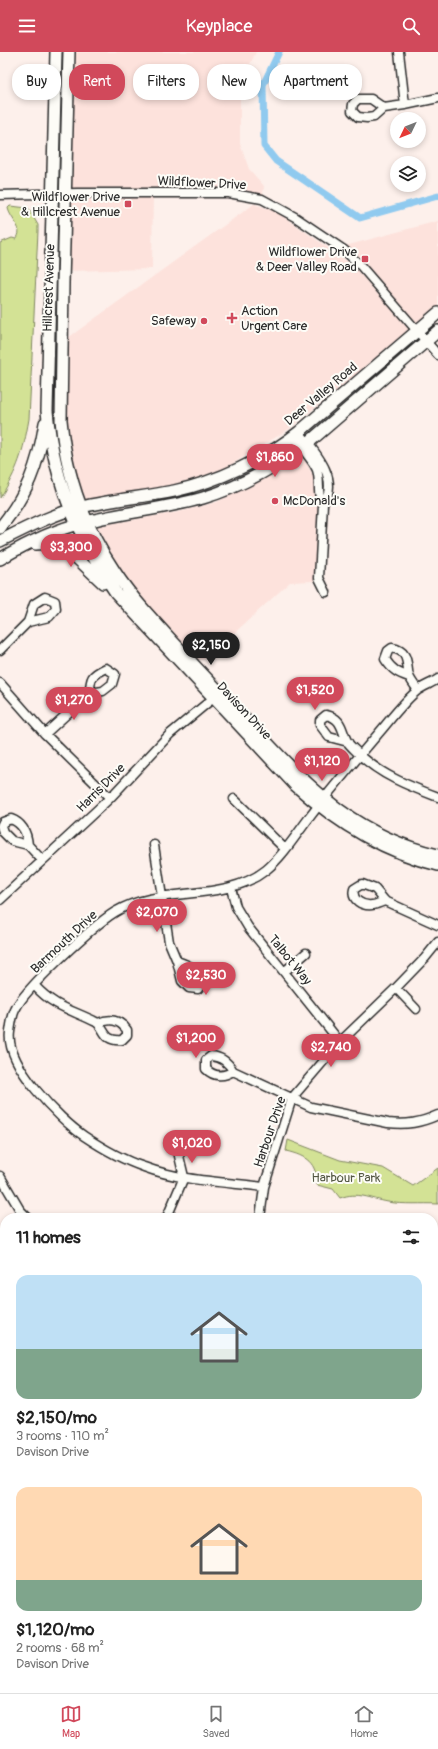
<!DOCTYPE html>
<html lang="en">
<head>
<meta charset="utf-8">
<style>
  body { margin:0; font-family:Pangolin,sans-serif; background:#f6f6f6; color:#222; height:100vh; display:flex; flex-direction:column; font-size:15px; white-space:nowrap }
  * { box-sizing:border-box; margin:0 }
  p { font-size:13px; color:#767676 }
  .icon { flex:none; width:22px; height:22px; fill:none; stroke:currentColor; stroke-width:2; stroke-linecap:round; stroke-linejoin:round }
  .map { position:relative; flex:1; overflow:hidden }
  .side { position:absolute; left:0px; top:1161px; width:438px; height:480px; display:flex; flex-direction:column; background:#fff; border-radius:16px 16px 0 0; box-shadow:0 2px 6px #0003 }
  .side>* { flex:none }
  .hud { position:absolute; left:12px; top:12px; width:414px; height:36px; display:flex; gap:8px }
  .needle { width:26px; rotate:227deg }
  .buttons { position:absolute; left:390px; top:60px; display:grid; gap:8px }
  .buttons a { display:grid; place-items:center; width:36px; height:36px; border-radius:50%; background:#fff; box-shadow:0 2px 6px #0003; font-size:20px }
  .price { position:absolute; translate:-50% -34px; padding:0 9px; border-radius:14px; background:#d1495b; color:#fff; font-size:13px; line-height:26px; filter:drop-shadow(0 1px 2px #0008) }
  .price::after { content:''; position:absolute; left:50%; top:24px; width:12px; height:9px; margin-left:-6px; background:inherit; clip-path:polygon(0 0,100% 0,50% 100%) }
  .price.on { background:#222; color:#fff }
  ul { padding:0; list-style:none }
  li { display:grid; align-content:center; gap:8px; height:212px; padding:0 16px }
  li span { display:grid; place-items:center; height:124px; border-radius:12px; color:#555 }
  li>.icon { margin-inline-start:auto }
  span .icon { width:72px; height:72px; fill:#fffc; stroke-width:1 }
  li b { font-size:17px }
  h2 { display:flex; justify-content:space-between; align-items:center; height:48px; padding:0 16px; font-size:17px }
  .chip { padding:0 14px; border-radius:16px; background:#fff; box-shadow:0 2px 6px #0003; font-size:14px; line-height:36px }
  .chip.on { background:#d1495b; color:#fff }
  header { display:flex; justify-content:space-between; align-items:center; height:52px; padding:0 16px; background:#d1495b; color:#fff; font-size:18px; font-weight:600 }
  .menu { display:flex; justify-content:space-around; align-items:center; height:56px; border-top:1px solid #e0e0e0; background:#fff; font-size:11px; color:#767676 }
  .menu a { display:grid; justify-items:center; gap:2px }
  .menu .on { color:#d1495b }
  .map>svg:first-child { display:block }
</style>
</head>
<body>
<header><svg class="icon" aria-label="menu" viewBox="0 0 24 24"><path d="M4 6h16M4 12h16M4 18h16"/></svg>Keyplace<svg class="icon" aria-label="search" viewBox="0 0 24 24"><circle cx="10" cy="10" r="6"/><path d="M15 15l6 6"/></svg></header>
<div class="map">
<svg width="438" height="1641" viewBox="0 0 438 1641">
  <rect width="100%" height="100%" fill="#fdf0eb"/>
  <filter id="ink" filterUnits="userSpaceOnUse"><feTurbulence type="fractalNoise" baseFrequency=".025" numOctaves="2"/><feDisplacementMap in="SourceGraphic" scale="8" xChannelSelector="R" yChannelSelector="G"/><feConvolveMatrix kernelMatrix="1 2 1 2 8 2 1 2 1" color-interpolation-filters="sRGB"/></filter>
  <g filter="url(#ink)">
    <!-- built -->
    <path fill="#fde2dc" d="M74,0H256L243,27L240,40V92L249,117L264,134L263,142L153,138L152,217L67,219L71,148Z
      M254,152L277,160L351,212L411,278L286,379L214,423L144,440L84,450L68,388L65,288Z
      M438,169V256L419,273L345,194Z
      M302,404L317,430L319,455L314,529L290,530L206,607L198,608L147,553L111,505L97,474L179,460L217,450Z"/>
    <!-- green -->
    <path fill="#d3e295" stroke="#7f8660" d="M10,154L28,156L38,173V179L29,367C23,401 18,417 0,446V191L12,186L16,187C25,177 10,167 8,156Z
      M288,1088L340,1108L383,1116L413,1134L438,1116V1152C422,1151 404,1153 388,1150C371,1147 357,1139 340,1146L333,1137L317,1133C317,1110 306,1104 286,1099Z"/>
    <g fill="none" stroke-linecap="round" stroke-linejoin="round">
      <!-- canal -->
      <path stroke="#90caef" stroke-width="7" d="M279,0L263,33L264,94L276,109L360,166L438,144"/>
      <!-- street casing -->
      <g stroke="#2b2b2b" stroke-width="11">
        <path id="street" d="M399,0L405,53
          M384,56L371,47H358L353,52L352,59L358,65L367,66L374,65L384,56L405,53L438,46
          M0,143L77,141H228L262,147L295,165L344,198L359,212L438,303
          M299,380C314,399 341,427 323,452L319,526L326,540
          M293,385C300,394 313,408 317,418C321,430 316,442 323,452
          M0,598L28,570L34,552L45,545L55,549L56,557L49,565L28,570
          M409,625C398,621 392,618 385,607L388,599L392,596C410,599 406,613 409,624C411,629 415,634 418,638
          M0,631L45,682L110,746
          M45,682L90,641L103,639L112,632L115,622L106,616C91,623 90,626 90,641
          M348,690L329,685L320,673V668L326,663C342,666 341,677 347,689C349,693 354,697 358,701C380,723 409,734 438,745
          M234,747L285,797
          M28,793C27,781 22,771 11,767L3,770L1,774L3,780L12,789L28,793L42,808
          M154,793L169,890L177,909L182,929L189,936L198,937L202,930C199,918 189,913 177,909
          M231,836L236,855L248,875L340,990
          M0,848L110,746L170,682L217,643
          M385,849C381,850 376,853 372,853C362,854 351,848 354,837L362,832L375,837L385,849L438,873
          M284,920L306,901
          M35,934C54,955 72,958 96,970C106,976 102,990 122,988L127,983V978C119,967 110,966 98,971
          M396,936L416,957
          M233,1019C224,1025 214,1025 206,1017V1008L211,1004C222,1005 228,1010 233,1019L311,1055L388,1071C407,1073 420,1071 438,1063
          M0,1124L20,1158L28,1166
          M264,1135C225,1130 181,1129 144,1115C123,1108 102,1096 84,1084C59,1067 5,1012 10,980C11,973 12,964 15,958C24,937 94,873 115,860C161,832 223,852 266,818C283,804 296,783 309,766C331,737 355,709 378,682C391,667 403,650 418,638C424,634 432,631 438,627
          M165,1166L167,1165L184,1125L179,1104
          M260,1166L264,1135L292,1046L340,990L396,936L425,906L438,890
          M433,1251H438
          M0,1262L5,1267
          M0,1341L5,1337
          M433,1382H438
          M433,1476L438,1475
          M433,1530L438,1536
          M401,1636L406,1641
          M295,1641L300,1636"/>
      </g>
      <!-- secondary casing -->
      <g stroke="#2b2b2b" stroke-width="14">
        <path id="secondary" d="M56,0L47,359C53,425 78,487 116,541L295,733C336,770 384,800 438,813
          M69,0L63,231L61,368C66,422 84,474 115,520C137,554 168,583 195,614C217,637 239,661 261,684C313,741 360,785 438,803
          M0,476C27,442 38,414 45,371
          M0,489C26,476 53,462 81,455C112,448 143,445 174,439C217,430 265,407 299,380L438,261
          M35,492L52,491L64,494L103,531
          M0,507C27,491 56,477 86,470C125,460 165,457 203,446C240,435 277,414 308,391L438,279
          M0,1567L5,1575
          M42,1636L45,1641"/>
      </g>
      <!-- highway casing -->
      <g stroke="#2b2b2b" stroke-width="17">
        <path id="highway" d="M0,1610L5,1618
          M16,1636L19,1641"/>
      </g>
      <!-- street -->
      <use href="#street" stroke="#fdfcf7" stroke-width="8"/>
      <!-- secondary -->
      <use href="#secondary" stroke="#fdfcf7" stroke-width="11"/>
      <!-- highway -->
      <use href="#highway" stroke="#fdfcf7" stroke-width="14"/>
      <!-- tram -->
      <path stroke="#2b2b2b" stroke-width="1" d="M0,1640V1641"/>
    </g>
  </g>
  <!-- markers -->
  <g fill="#d1495b" stroke="#fdfcf7" stroke-width="1.5">
    <rect x="124" y="148" width="8" height="8" rx="2"/>
    <rect x="361" y="203" width="8" height="8" rx="2"/>
    <path d="M230 260h4v4h4v4h-4v4h-4v-4h-4v-4h4z"/>
    <circle cx="204" cy="269" r="4"/>
    <circle cx="275" cy="449" r="4"/>
  </g>
  <g text-anchor="middle" dominant-baseline="central" stroke-width="4" stroke-linejoin="round" paint-order="stroke">
    <!-- street labels -->
    <g font-size="13" fill="#2b2b2b" stroke="#fdfcf7">
      <text transform="translate(202 131) rotate(3)">Wildflower Drive</text>
      <text transform="translate(49 236) rotate(-88)">Hillcrest Avenue</text>
      <text transform="translate(321 342) rotate(-40)">Deer Valley Road</text>
      <text transform="translate(244 659) rotate(47)">Davison Drive</text>
      <text transform="translate(101 736) rotate(-45)">Harris Drive</text>
      <text transform="translate(64 890) rotate(-43)">Barmouth Drive</text>
      <text transform="translate(290 908) rotate(51)">Talbot Way</text>
      <text transform="translate(270 1080) rotate(-71)">Harbour Drive</text>
    </g>
    <!-- poi labels -->
    <g font-size="13" fill="#2b2b2b" stroke="#fdfcf7" text-anchor="end">
      <text x="120" y="145">Wildflower Drive<tspan x="120" dy="15">&amp; Hillcrest Avenue</tspan></text>
      <text x="357" y="200">Wildflower Drive<tspan x="357" dy="15">&amp; Deer Valley Road</tspan></text>
      <text x="241" y="259" text-anchor="start">Action<tspan x="241" dy="15">Urgent Care</tspan></text>
      <text x="196" y="269">Safeway</text>
      <text x="283" y="449" text-anchor="start">McDonald's</text>
    </g>
    <!-- park labels -->
    <g font-size="13" fill="#555946" stroke="#fdfcf7">
      <text x="346" y="1126">Harbour Park</text>
    </g>
  </g>
</svg>
<div class="buttons">
<a><svg class="needle" viewBox="-14 -14 28 28"><path d="M0-13l5 13h-10z" fill="#e53935"/><path d="M0 13l5-13h-10z" fill="#767676"/></svg></a>
<a><svg class="icon" aria-label="layers" viewBox="0 0 24 24"><path d="M12 4l9 5-9 5-9-5zM3 14l9 5 9-5"/></svg></a>
</div>
<b class="price" style="left:275px;top:426px">$1,860</b>
<b class="price" style="left:71px;top:516px">$3,300</b>
<b class="price on" style="left:211px;top:614px">$2,150</b>
<b class="price" style="left:315px;top:659px">$1,520</b>
<b class="price" style="left:74px;top:669px">$1,270</b>
<b class="price" style="left:322px;top:730px">$1,120</b>
<b class="price" style="left:157px;top:881px">$2,070</b>
<b class="price" style="left:206px;top:944px">$2,530</b>
<b class="price" style="left:196px;top:1007px">$1,200</b>
<b class="price" style="left:331px;top:1016px">$2,740</b>
<b class="price" style="left:192px;top:1112px">$1,020</b>
<div class="hud">
<a class="chip">Buy</a>
<a class="chip on">Rent</a>
<a class="chip">Filters</a>
<a class="chip">New</a>
<a class="chip">Apartment</a>
</div>
<section class="side">
<h2>11 homes<svg class="icon" aria-label="filters" viewBox="0 0 24 24"><path d="M4 7h16M4 17h16"/><circle cx="9" cy="7" r="2"/><circle cx="15" cy="17" r="2"/></svg></h2>
<ul>
<li><span style="background:linear-gradient(#bfe0f5 60%,#7fa58c 0)"><svg class="icon" aria-label="home" viewBox="0 0 24 24"><path d="M3 11l9-7 9 7M6 9v11h12V9"/></svg></span><div><b>$2,150/mo</b><p>3 rooms · 110 m²</p><p>Davison Drive</p></div></li>
<li><span style="background:linear-gradient(#ffd9b3 75%,#7fa58c 0)"><svg class="icon" aria-label="home" viewBox="0 0 24 24"><path d="M3 11l9-7 9 7M6 9v11h12V9"/></svg></span><div><b>$1,120/mo</b><p>2 rooms · 68 m²</p><p>Davison Drive</p></div></li>
</ul>
</section>
</div>
<nav class="menu">
<a class="on"><svg class="icon" aria-label="map" viewBox="0 0 24 24"><path d="M3 6l6-2 6 2 6-2v14l-6 2-6-2-6 2zM9 4v14M15 6v14"/></svg>Map</a>
<a><svg class="icon" aria-label="saved" viewBox="0 0 24 24"><path d="M7 4h10v16l-5-4-5 4z"/></svg>Saved</a>
<a><svg class="icon" aria-label="home" viewBox="0 0 24 24"><path d="M3 11l9-7 9 7M6 9v11h12V9"/></svg>Home</a>
</nav>
</body>
</html>
